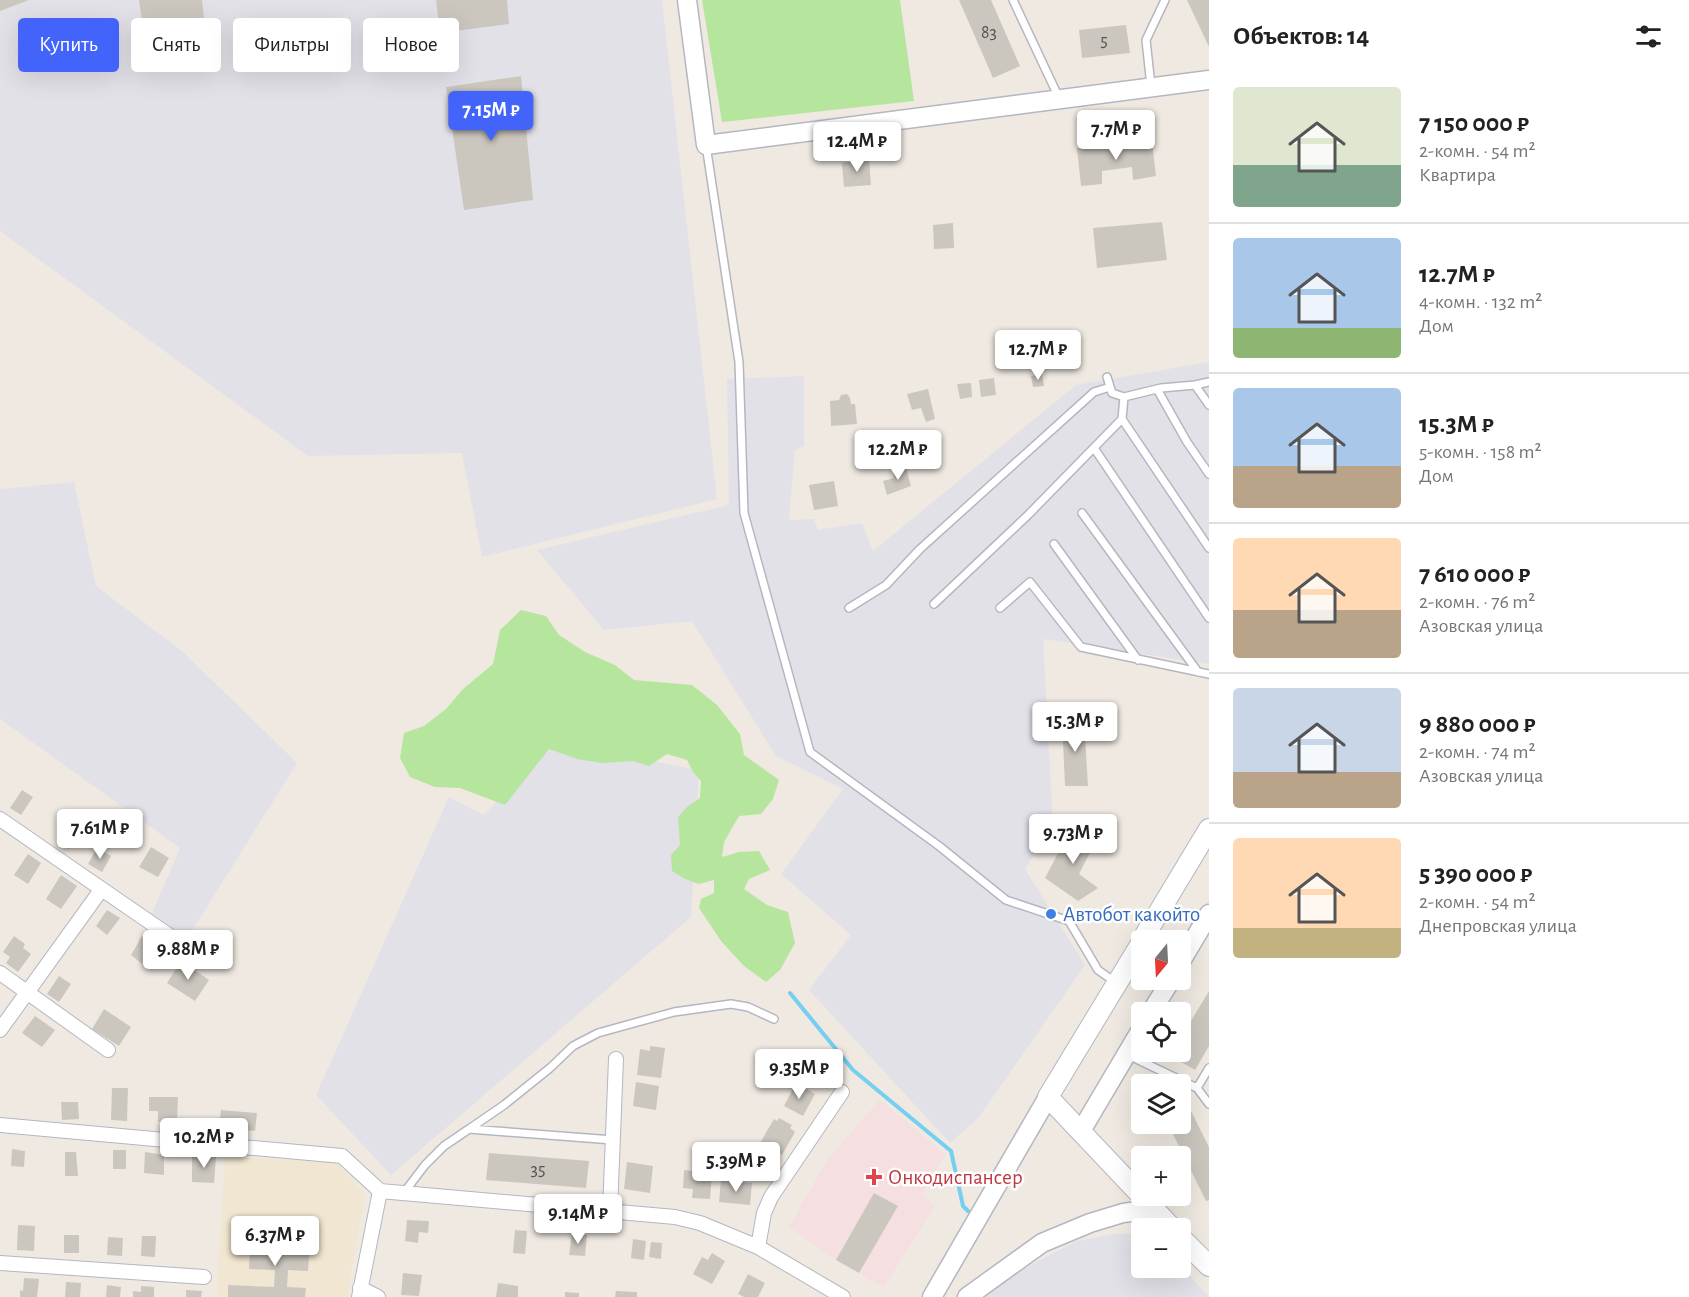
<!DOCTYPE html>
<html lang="ru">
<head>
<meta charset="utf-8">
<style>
  body { margin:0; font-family:"Alegreya Sans",sans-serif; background:#f2f2f2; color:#222; height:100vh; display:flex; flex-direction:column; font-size:22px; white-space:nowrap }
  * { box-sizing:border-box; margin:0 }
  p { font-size:20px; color:#767676 }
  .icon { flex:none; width:33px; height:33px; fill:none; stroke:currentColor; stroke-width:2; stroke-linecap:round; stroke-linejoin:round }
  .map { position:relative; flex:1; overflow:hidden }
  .details { display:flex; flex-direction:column; background:#fff; width:480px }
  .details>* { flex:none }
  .hud { position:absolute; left:18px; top:18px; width:570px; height:54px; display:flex; gap:12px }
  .needle { width:39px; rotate:198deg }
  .tools { position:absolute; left:1131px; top:930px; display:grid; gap:12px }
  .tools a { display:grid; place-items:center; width:60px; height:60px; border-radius:6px; background:#fff; box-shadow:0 6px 24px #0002; font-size:30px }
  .price { position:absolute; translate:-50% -51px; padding:0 14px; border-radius:6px; background:#fff; color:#222; font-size:20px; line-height:39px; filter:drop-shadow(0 2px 3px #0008) }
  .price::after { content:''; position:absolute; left:50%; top:36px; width:18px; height:14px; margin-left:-9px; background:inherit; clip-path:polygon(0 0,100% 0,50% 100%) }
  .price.active { background:#4264fb; color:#fff }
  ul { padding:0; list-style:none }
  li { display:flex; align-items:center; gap:18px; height:150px; padding:0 24px }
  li+li { border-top:2px solid #e0e0e0 }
  li span { display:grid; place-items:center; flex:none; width:168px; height:120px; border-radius:6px; color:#555 }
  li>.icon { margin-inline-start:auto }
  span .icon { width:72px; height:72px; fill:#fffc; stroke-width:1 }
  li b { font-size:26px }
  h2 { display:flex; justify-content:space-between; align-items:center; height:72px; padding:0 24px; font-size:26px }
  .tag { padding:0 21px; border-radius:6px; background:#fff; box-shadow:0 6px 24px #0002; font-size:21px; line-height:54px }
  .tag.active { background:#4264fb; color:#fff }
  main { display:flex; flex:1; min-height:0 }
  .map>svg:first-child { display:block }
</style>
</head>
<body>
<main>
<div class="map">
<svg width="1209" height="1297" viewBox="0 0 1209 1297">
  <rect width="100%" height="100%" fill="#efe9e1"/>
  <!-- industrial -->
  <path fill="#e3e1e8" d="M0,0H662L717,499L482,557L462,453L308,456L0,231Z
    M1209,362V664L1043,639L1053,824L1025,869L1085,965L979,1117L950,1143L809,990L851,935L781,874L843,789L776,756L692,621L604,630L537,550L729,505L727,379L804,376V446L795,450L789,520L814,519L818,530L862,523L873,551L1076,385Z
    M74,482L96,586L182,651L297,763L187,939L150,918L180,848L0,719V489Z
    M551,742L699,770L691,917L391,1175L316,1095L449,797L484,815Z
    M1113,1234H1141L1142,1268H1180L1181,1266L1209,1297H985L1019,1271L1077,1241Z"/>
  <!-- education -->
  <path fill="#f0e6d1" d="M225,1157L336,1162L365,1194L347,1297H217Z"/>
  <!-- medical -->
  <path fill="#f5dfe0" d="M880,1100L945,1154L921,1195L935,1205L884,1287L836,1260L789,1227L828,1159Z"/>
  <!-- green -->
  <path fill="#b6e59e" d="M702,0H900L914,101L722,122Z
    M521,610L546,616L559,635L585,652L615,665L634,680L692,685L717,705L740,734L744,755L779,780L773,799L761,814L739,816L724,842L722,857L739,852L759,851L770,870L749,879L744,889L767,905L788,912L795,943L780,970L766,982L744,966L721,941L699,908L701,899L714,893V880L699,884L685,879L672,871L671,855L680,845L678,817L688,806L700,798L701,781L693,772L687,760L667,754L649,766L633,761L602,763L577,759L549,749L505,805L460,788L435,787L410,777L400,758L404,733L424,726L446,709L463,689L493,664L500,630Z"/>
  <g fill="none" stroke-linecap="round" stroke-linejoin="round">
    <!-- stream -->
    <path stroke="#75cff0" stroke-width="4" d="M790,993L853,1070L951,1151L963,1206L968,1211"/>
  </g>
  <!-- building -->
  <path fill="#cbc7bf" d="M0,0H29L0,11Z
    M139,0H202L205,27L208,26L211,53L135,62L131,30L143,28Z
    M436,0H507L509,24L440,33Z
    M959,0H991L1020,66L993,78Z
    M1187,0H1209V47Z
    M1126,25L1130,53L1082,58L1079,30Z
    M521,76L533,200L464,210L446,87Z
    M1152,141L1156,176L1133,180L1132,167L1102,171V184L1081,186L1077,148Z
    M869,159L871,185L844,187L842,163Z
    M1162,222L1167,260L1097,268L1093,228Z
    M953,223L954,248L934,249L933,225Z
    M1042,374L1044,386L1033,387L1031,376Z
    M994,378L996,395L981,397L979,380Z
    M971,383L972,397L960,399L957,384Z
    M928,389L935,419L926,422L921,408L912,410L907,394Z
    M847,394L850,398L851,404H855L857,424L831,426L830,401L839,400L841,395Z
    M905,464L911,486L887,495L883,481L894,478L893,469Z
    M834,481L838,506L814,510L809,485Z
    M1062,719H1084L1088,786H1065Z
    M22,790L33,797L21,815L10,808Z
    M1073,825L1096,841L1079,874L1098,888L1078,901L1045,878Z
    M67,827L79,835L69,849L59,841Z
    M151,847L169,858L158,877L139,867Z
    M97,848L111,856L102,872L88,864Z
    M28,854L41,863L28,884L14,875Z
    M61,875L77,886L61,909L46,899Z
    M107,910L120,918L107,935L96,926Z
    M14,936L25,944L23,948L31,954L18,972L6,963L10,957L3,952Z
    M142,936L160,947L146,967L131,955Z
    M181,961L209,980L195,1001L167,983Z
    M59,976L71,984L59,1002L47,994Z
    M1209,991V1046L1195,1070L1171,1056L1173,1052H1180V1039Z
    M104,1009L131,1027L119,1046L92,1029Z
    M35,1016L55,1030L42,1047L22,1033Z
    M650,1046L665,1048L661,1078L637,1075L640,1049L650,1051Z
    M636,1082L659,1086L656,1110L633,1106Z
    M796,1083L815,1094L803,1116L784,1106Z
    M112,1088H128L127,1121L111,1120Z
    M1180,1089L1209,1147V1200L1206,1201L1168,1124H1180Z
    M149,1097H178L177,1122H158V1111H149Z
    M61,1102H78L79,1119L62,1120Z
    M221,1110L257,1113L255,1131L219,1128Z
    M779,1118L792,1125L790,1128L795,1132L782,1155L760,1143L774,1119L777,1121Z
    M12,1149L25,1151L24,1167L11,1166Z
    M113,1150H126V1169H113Z
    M65,1152H76L78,1176H65Z
    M145,1152L164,1155V1175L144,1173Z
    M489,1153L589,1161L586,1188L486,1180Z
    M192,1156L216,1157L214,1183L192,1182Z
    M627,1162L653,1166L650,1193L624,1189Z
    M684,1170L712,1173L710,1199L692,1198L693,1189L683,1188Z
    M721,1180L752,1183L750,1205L719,1202Z
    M874,1193L898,1206L859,1273L836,1260Z
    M407,1220L429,1221L428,1233L419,1232L418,1243L405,1241Z
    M18,1225L35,1226L34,1251L17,1250Z
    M515,1230L527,1231L525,1254L513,1253Z
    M572,1233L587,1235L585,1256L569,1255Z
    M64,1235H79V1253H64Z
    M142,1236H156L155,1257L141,1256Z
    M108,1237L123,1238L122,1256L107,1255Z
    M250,1238L310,1241L308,1271L288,1270L287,1287L306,1288L305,1297H228V1285L274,1287L275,1270L249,1269Z
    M633,1239L646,1241L644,1260L631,1258Z
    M651,1242L662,1243L661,1259L649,1257Z
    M712,1253L725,1261L712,1284L693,1274L702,1257L708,1260Z
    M403,1273L422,1275L419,1296L401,1295Z
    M748,1274L765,1283L758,1297H744L738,1294Z
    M24,1278L39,1279L37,1297H20V1290L23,1291Z
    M66,1282L81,1283L80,1297H65Z
    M498,1283L518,1286V1297H496Z
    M107,1285L121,1287L120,1297H106Z
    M141,1286L154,1287V1297H133V1291L141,1292Z
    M186,1290L202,1291L201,1297H186Z
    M616,1291L637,1292V1297H615Z
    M565,1292L579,1293V1297H565Z"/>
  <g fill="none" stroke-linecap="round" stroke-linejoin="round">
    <!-- service casing -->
    <g stroke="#b4b7c1" stroke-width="10">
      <path id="service" d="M1013,0L1059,98
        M1151,86L1146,40L1165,0
        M706,145L739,362L744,513L810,752L939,846L1006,900L1069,921L1098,970L1115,982
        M1107,377L1112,393L1124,397L1161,388L1195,385L1209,382
        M1195,385L1209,405
        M1157,389L1187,442L1209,474
        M1122,419L1209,548
        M1094,448L1209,618
        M1082,513L1198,672
        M1054,544L1138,660
        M934,604L1028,515L1122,419L1124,397
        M849,608L886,585L920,549L1094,392L1110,387
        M1000,608L1030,582L1081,647L1209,674
        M1128,1055L1197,1088L1209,1068
        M1197,1088L1209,1104
        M469,1129L504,1105L550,1068L573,1046L598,1033L674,1012L731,1004L748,1007L774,1019
        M403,1194L425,1165L444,1146L469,1129L613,1140"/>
    </g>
    <!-- minor casing -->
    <g stroke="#b4b7c1" stroke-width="16">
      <path id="minor" d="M0,819L183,945
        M0,973L108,1050
        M0,1030L101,890
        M0,1125L342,1156L380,1191L675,1217L700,1223L758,1247L843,1297
        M610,1211L616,1059
        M758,1247L764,1213L771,1197L842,1092
        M0,1263L204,1277
        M360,1288L378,1297
        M359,1297L380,1191"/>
    </g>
    <!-- tertiary casing -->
    <g stroke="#b4b7c1" stroke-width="21">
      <path id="tertiary" d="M687,0L706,145L1209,80
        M1180,963L1209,914
        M1151,1012L1171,980
        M1081,1131L1142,1028
        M932,1297L1048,1097
        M967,1297L1042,1243L1090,1223L1123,1213L1154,1209"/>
    </g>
    <!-- secondary casing -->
    <g stroke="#b4b7c1" stroke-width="22">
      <path id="secondary" d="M1142,940L1209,829
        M1142,942L1048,1097L1172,1228
        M1180,1237L1209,1266"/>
    </g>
    <!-- service -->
    <use href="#service" stroke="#fff" stroke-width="7"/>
    <!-- minor -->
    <use href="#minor" stroke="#fff" stroke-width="14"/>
    <!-- tertiary -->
    <use href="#tertiary" stroke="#fff" stroke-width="18"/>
    <!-- secondary -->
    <use href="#secondary" stroke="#fff" stroke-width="20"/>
  </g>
  <!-- markers -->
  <circle fill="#3f7fe0" stroke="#fff" stroke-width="2" cx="1051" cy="914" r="6"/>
  <path fill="#e0444e" stroke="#fff" stroke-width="2" d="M871 1168h6v6h6v6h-6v6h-6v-6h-6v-6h6z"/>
  <g text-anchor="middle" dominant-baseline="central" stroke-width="5" stroke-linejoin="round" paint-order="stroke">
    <!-- number labels -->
    <g font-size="18" fill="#555452">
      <text x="989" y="33">83</text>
      <text x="1104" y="41">5</text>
      <text x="538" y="1170">35</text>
    </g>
    <!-- shop labels -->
    <g font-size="21" fill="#366cbe" stroke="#fff" text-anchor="start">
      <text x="1063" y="914">Автобот какойто</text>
    </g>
    <!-- health labels -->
    <g font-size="21" fill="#be3a42" stroke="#fff" text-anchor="start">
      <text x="888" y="1177">Онкодиспансер</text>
    </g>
  </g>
</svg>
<div class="tools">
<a><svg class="needle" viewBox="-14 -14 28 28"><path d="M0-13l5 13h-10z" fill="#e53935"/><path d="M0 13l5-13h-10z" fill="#767676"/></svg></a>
<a><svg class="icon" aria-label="locate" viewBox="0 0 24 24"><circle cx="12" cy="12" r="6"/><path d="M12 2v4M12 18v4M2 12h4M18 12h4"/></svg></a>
<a><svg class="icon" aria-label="layers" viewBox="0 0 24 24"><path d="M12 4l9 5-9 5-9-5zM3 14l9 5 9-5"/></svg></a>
<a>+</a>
<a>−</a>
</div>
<b class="price active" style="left:491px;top:142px">7.15M ₽</b>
<b class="price" style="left:1116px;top:161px">7.7M ₽</b>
<b class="price" style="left:857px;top:173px">12.4M ₽</b>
<b class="price" style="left:1038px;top:381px">12.7M ₽</b>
<b class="price" style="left:898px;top:481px">12.2M ₽</b>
<b class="price" style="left:1075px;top:753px">15.3M ₽</b>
<b class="price" style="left:100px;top:860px">7.61M ₽</b>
<b class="price" style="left:1073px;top:865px">9.73M ₽</b>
<b class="price" style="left:188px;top:981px">9.88M ₽</b>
<b class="price" style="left:799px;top:1100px">9.35M ₽</b>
<b class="price" style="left:204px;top:1169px">10.2M ₽</b>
<b class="price" style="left:736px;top:1193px">5.39M ₽</b>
<b class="price" style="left:578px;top:1245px">9.14M ₽</b>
<b class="price" style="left:275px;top:1267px">6.37M ₽</b>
<div class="hud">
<a class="tag active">Купить</a>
<a class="tag">Снять</a>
<a class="tag">Фильтры</a>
<a class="tag">Новое</a>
</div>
</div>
<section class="details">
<h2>Объектов: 14<svg class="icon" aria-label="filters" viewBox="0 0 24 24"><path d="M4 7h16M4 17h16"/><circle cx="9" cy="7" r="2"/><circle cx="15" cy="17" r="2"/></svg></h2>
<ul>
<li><span style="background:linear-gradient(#dfe7d0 65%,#7fa58c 0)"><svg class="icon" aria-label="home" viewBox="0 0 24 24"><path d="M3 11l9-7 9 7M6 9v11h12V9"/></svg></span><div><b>7 150 000 ₽</b><p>2-комн. · 54 m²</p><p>Квартира</p></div></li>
<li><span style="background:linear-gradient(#a9c7e8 75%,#8fb573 0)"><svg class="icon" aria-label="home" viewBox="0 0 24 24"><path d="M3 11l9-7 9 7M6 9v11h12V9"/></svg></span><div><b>12.7M ₽</b><p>4-комн. · 132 m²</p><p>Дом</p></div></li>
<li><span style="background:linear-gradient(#a9c7e8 65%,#b9a48a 0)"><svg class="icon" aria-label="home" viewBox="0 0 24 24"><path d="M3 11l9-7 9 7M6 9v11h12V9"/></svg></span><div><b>15.3M ₽</b><p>5-комн. · 158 m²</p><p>Дом</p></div></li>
<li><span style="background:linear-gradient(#ffd9b3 60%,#b9a48a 0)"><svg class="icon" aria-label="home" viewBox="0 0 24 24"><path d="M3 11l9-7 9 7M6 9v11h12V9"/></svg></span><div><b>7 610 000 ₽</b><p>2-комн. · 76 m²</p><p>Азовская улица</p></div></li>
<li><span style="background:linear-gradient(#c9d6e8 70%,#b9a48a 0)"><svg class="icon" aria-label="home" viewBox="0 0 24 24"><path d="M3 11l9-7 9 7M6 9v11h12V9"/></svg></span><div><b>9 880 000 ₽</b><p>2-комн. · 74 m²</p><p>Азовская улица</p></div></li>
<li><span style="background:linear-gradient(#ffd9b3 75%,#c2b280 0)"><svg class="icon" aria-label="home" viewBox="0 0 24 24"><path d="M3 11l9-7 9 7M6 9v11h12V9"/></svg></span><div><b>5 390 000 ₽</b><p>2-комн. · 54 m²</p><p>Днепровская улица</p></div></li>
</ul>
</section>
</main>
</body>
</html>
